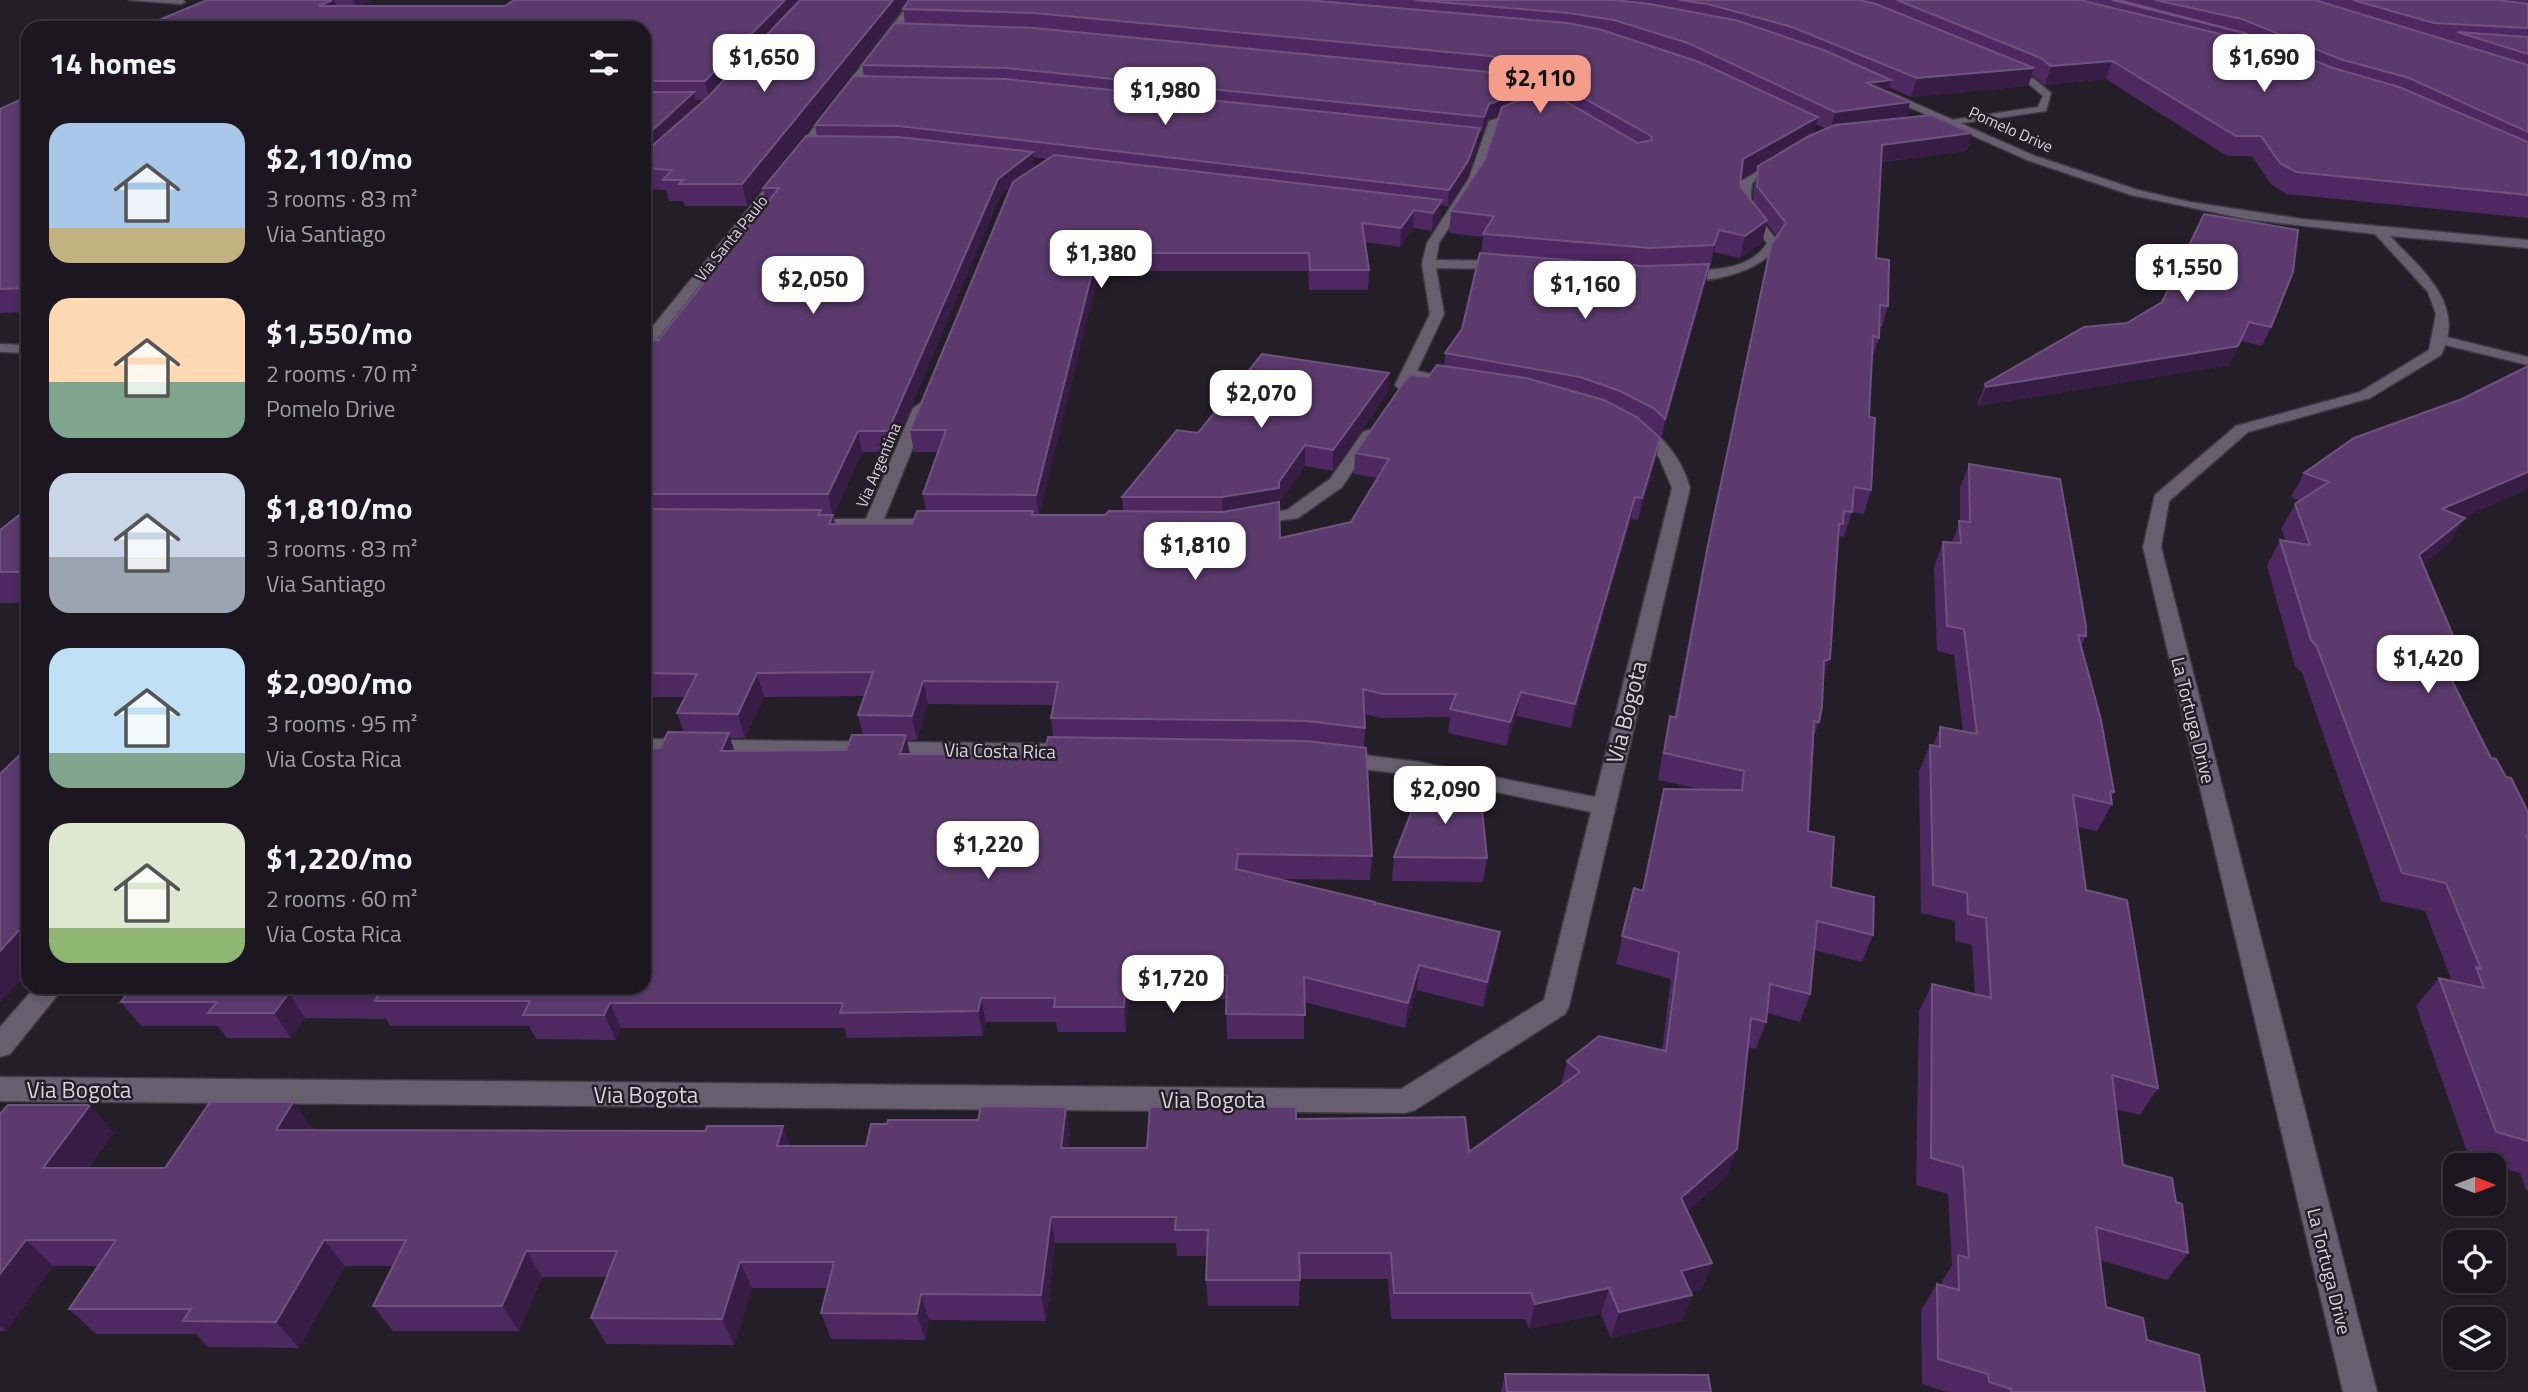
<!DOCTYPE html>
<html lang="en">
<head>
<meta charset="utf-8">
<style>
  body { margin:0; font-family:"Titillium Web",sans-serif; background:#241f28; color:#f1f3f6; height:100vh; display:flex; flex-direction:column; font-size:26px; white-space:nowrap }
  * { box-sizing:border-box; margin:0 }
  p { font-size:23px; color:#a09fa4 }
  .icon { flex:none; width:38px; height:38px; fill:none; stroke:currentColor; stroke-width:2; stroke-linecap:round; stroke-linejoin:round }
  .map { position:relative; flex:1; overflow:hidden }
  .panel { position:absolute; left:21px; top:21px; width:630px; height:973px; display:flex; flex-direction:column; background:#1b161f; border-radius:21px; box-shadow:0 4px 10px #0003,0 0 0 2px #39353d }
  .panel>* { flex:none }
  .needle { width:46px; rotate:90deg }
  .buttons { position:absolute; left:2443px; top:1153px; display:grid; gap:14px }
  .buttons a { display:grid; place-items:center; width:63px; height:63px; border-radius:14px; background:#1b161f; box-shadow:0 4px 10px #0003,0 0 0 2px #39353d; font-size:35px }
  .price { position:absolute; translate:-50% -60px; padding:0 16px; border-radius:14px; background:#fff; color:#222; font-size:23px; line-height:46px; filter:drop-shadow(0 2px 4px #0008) }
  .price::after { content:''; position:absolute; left:50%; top:42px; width:21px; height:16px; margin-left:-10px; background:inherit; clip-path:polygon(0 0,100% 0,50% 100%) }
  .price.current { background:#f49d8b; color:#111 }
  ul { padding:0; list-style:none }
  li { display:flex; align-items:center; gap:21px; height:175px; padding:0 28px }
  li span { display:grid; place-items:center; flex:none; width:196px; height:140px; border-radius:21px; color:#555 }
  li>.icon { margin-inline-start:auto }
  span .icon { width:84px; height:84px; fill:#fffc; stroke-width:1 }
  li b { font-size:30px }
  h2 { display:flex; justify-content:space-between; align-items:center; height:84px; padding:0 28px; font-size:30px }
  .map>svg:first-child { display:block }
</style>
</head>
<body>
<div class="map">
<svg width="2528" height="1392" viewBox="0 0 2528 1392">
  <rect width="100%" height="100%" fill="#241e29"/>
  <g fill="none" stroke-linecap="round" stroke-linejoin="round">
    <!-- street casing -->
    <g stroke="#3e3942" stroke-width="3">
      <path id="street" d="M129,0H183L185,2L181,4Z
        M918,0H928L914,9L809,148L649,349L644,350V337L801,144L908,5Z
        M2005,68L2034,79L2051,93L2046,111L1927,128V124L1931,123L2038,107L2043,96L2028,83L2002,73Z
        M1519,111L1528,113L1498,125L1481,178L1439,243L1436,260L1504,261L1511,265L1504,269L1436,268L1444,314L1417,371L1462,380L1465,383L1457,388L1413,379L1408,388H1398L1395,385L1430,314L1422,264L1427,243L1469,178L1489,121Z
        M1775,160L1785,162L1752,183L1750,206L1779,243C1762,273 1707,285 1674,279V273L1679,272C1709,269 1750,272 1767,243L1738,206L1740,182Z
        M2438,335L2528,357V365L2433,342V336Z
        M0,344L28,345V353L0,352Z
        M921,403L929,408L884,519H941L947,520L950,524L947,528H802L799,524L802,520L808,519H866L913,408Z
        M1636,424C1663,431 1683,462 1690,488L1569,1006L1565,1014L1415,1110L1405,1113L0,1101V1077L1401,1089L1544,1000L1591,812L1420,776L1339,766L1331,764L1328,759L1331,754L1339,752L1420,762L1595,797L1672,488L1659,457L1628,429Z
        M1369,430L1377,435L1342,487L1298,518L1246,525L1243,521L1246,517L1287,510L1330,479L1363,432Z
        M644,739L1072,744L1080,746L1083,751L1080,756L1072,758L644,753Z
        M35,987H64L10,1054L0,1057V1027Z"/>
    </g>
    <!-- secondary casing -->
    <g stroke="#3e3942" stroke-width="3">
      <path id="secondary" d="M1885,90L2035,156L2138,190L2190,202L2302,219L2528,240V248L2390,236C2421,269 2467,304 2441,355L2370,398L2248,432L2169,501L2161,547L2377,1392H2343L2143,547L2155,495L2236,426L2360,392L2429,350L2436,314L2428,292L2375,234L2246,219L2131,195L2027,160L1882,95Z"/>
    </g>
    <!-- street -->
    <use href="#street" fill="#675f6d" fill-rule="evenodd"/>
    <!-- secondary -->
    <use href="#secondary" fill="#675f6d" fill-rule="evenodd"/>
  </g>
  <!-- wall -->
  <path fill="#4e2861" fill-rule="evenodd" d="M207,0H372L359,6H505L514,0H2528V218L2286,194L2271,184L2252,156H2227L2106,79L2045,85L2032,75L2028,86L1911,97L1889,87L1887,92L1910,102L1906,117L1972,133L1967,151L1881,162L1876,258L1888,306L1882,327L1879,326V338L1872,360L1869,417L1871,490L1864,514L1852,512L1844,537L1839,536L1838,541L1830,659L1823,681L1819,722L1813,739L1808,831L1831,887L1873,935L1862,962L1814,950L1810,994L1800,1022L1767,1013L1766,1022L1756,1049L1748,1047L1727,1176L1687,1211L1712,1263L1702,1289L1690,1292L1692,1295L1682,1321L1611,1338L1601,1314L1529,1329L1525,1319H1391L1388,1279H1300L1299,1306H1208L1206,1280L1207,1256H1177L1176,1243H1055L1046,1321L929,1320L925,1340L831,1339L821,1313L827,1288H752L734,1345L606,1344L591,1318L607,1277H542L519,1331H393L373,1306L393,1266H345L299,1348L208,1347L196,1334H96L69,1309L98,1266H53L6,1331H0V1114L114,1132L88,1168H165L293,1102L313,1129L791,1146H866L887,1124L978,1120L1066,1107L1070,1133L1068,1148H1147L1296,1119L1469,1152L1561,1086L1567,1061L1662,1050L1671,979L1616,964L1634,888L1642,890L1664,789H1700L1658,780L1664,743L1670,716L1674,717L1702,570L1766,265L1777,237L1767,223L1762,243L1740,258L1714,252L1710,268H1709L1706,282L1661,439L1651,429L1660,438L1656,459L1638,520L1631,519L1571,728L1517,716L1507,746L1448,733L1450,717L1381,718L1364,714L1365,728L1364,747L1372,856L1370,880L1278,879L1375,905L1500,932L1496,957L1483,1007L1417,990L1405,1028L1304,1002V1039H1227L1226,999L1129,998L1126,1032H1058L1056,1022H986L983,1036L847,1038L844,1028H621L616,1040L536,1039L529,1026H390L386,1019L305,1018L291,1038H227L218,1026H141L121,1002L660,748L684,732L677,713L685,697H644V340H658L766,205L763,188L817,136L815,125L864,76L862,65L905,23L903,9L907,3L747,206H685L683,201H669L666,190L644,189V28ZM1539,93L1547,98L1538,99ZM696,100H705L697,106ZM1500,114L1485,159L1451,211L1449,233L1483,237L1481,253L1462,329L1445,353L1444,366L1355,453L1354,474L1377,478L1351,522L1280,538L1279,503L1305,466L1333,471L1388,392L1198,433L1122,497L1123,511L1105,515H1039L1099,271H1308L1309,290H1368L1369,270L1365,242L1400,247L1413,228L1432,231L1440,218L1441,205L1448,206L1467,177L1478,143L1479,132H1482L1488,119ZM1816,124L1826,129L1813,134ZM1033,157L1048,159L1034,168ZM1758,169L1754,185L1753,202L1740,186L1741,178ZM1011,187L910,430L914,452H938L923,494L926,511L912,524H835L833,516L862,452H892L1000,196ZM865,696L858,715L863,735L846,750L734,751L730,738H745L764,697ZM928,704L1053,705L1051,718L1053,737L1044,754H910L907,740H917Z
    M28,96V312L0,313V109Z
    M2162,302L2271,327L2262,346L2241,341L2229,365L1979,406L1978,403L1985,384L2127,323Z
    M2528,366V489L2464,517L2449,543L2423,565L2465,664L2453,682L2491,758L2506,777L2528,812V1190H2526L2520,1173L2470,1160L2416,1006L2439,978L2452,981L2425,911L2381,901L2302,673L2295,666L2267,566L2280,540L2286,541L2281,529L2295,504L2300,501L2291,497L2304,473L2462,399Z
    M1969,464L2086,636L2081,647L2114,792L2111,798L2112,804L2097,831L2077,827L2086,890L2158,1088L2140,1115L2116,1109L2123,1165L2176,1202L2188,1253L2167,1280L2100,1260L2106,1307L2147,1340L2205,1392H1946L1922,1384L1921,1310L1937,1284L1942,1285V1281L1952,1265L1948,1194L1916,1185L1919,1011L1932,984L1975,994L1972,945L1955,941V921L1921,913L1919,771L1930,745H1933L1940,727L1963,731L1954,655L1937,651L1934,567L1943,542H1952L1960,521V488Z
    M28,508V603H0V530Z
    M1394,857L1487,858L1483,882L1392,881Z
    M1505,1374L1711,1392H1501Z"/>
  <!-- shaded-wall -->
  <path fill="#371c45" d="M332,0H334L340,15L319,6Z
    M353,0H372L356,8Z
    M785,0H803L709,99L705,81Z
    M893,0H912L906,3L747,206L742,184Z
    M2112,61L2106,79L2045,85L2051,66Z
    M2034,68L2028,86L1911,97L1917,78Z
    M1891,80L1886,99L1867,83Z
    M694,92L698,111L644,163V138Z
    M1539,92L1537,106L1511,110L1488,119L1482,132L1484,117L1489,104L1513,95Z
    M1910,102L1905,122L1830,131L1835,112Z
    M1818,117L1813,137L1739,180L1743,159Z
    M1480,128L1478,143L1467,177L1448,206L1449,190Z
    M1972,133L1967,151L1877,162L1882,145Z
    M1033,152L1034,169L1000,196L892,452L888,431L998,179Z
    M1442,200L1440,218L1432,231L1433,213Z
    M1414,210L1413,228L1400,247L1401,228Z
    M1767,220L1762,243L1740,258L1745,236Z
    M1719,230L1714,252L1710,268L1714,245Z
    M1097,253L1099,271L1039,517L1036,495Z
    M1709,264L1706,282L1661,439L1665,419Z
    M2249,322L2229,365L1979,406L1986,387Z
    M1389,373L1388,392L1333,471V450Z
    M858,431L862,452L833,516L838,537L829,524L833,516L828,494Z
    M1660,438L1656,459L1638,520L1642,498Z
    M1305,445V466L1279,503L1223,518L1222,497L1279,482Z
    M2528,472V489L2427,534L2442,509Z
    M1635,497L1631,519L1571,728L1575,704Z
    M2465,518L2449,543L2403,581L2419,555Z
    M1830,659L1822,684L1824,661Z
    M757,673L764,697L745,738L738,714Z
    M923,681L928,704L917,740L912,716Z
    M1521,692L1517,716L1507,746L1510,722Z
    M729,733L736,757L721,751Z
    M906,735L911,759L900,754Z
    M28,920V972L0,1003V951Z
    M1500,932L1496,957L1483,1007L1487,982Z
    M1419,965L1417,990L1405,1028L1408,1003Z
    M1126,973L1129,998L1126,1032L1124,1007Z
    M289,993L305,1018L291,1038L274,1013Z
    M981,998L986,1022L983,1036L978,1011Z
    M610,1003L621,1028L616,1040L604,1015Z
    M293,1102L313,1129L276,1130Z
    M90,1105L114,1132L68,1194L43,1168Z
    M1066,1107L1070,1133L1065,1174L1061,1148Z
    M783,1126L793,1153L777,1146Z
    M1737,1149L1727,1176L1672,1224L1681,1198Z
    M1051,1217L1055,1243L1046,1321L1041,1295Z
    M26,1240L53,1266L6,1331L0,1326V1274Z
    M324,1240L345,1266L299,1348L276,1322Z
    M526,1251L542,1277L519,1331L502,1306Z
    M740,1262L752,1288L734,1345L722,1319Z
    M1712,1263L1702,1289L1671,1297L1681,1271Z
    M1609,1288L1601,1314L1529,1329L1535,1304Z
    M921,1294L929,1320L925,1340L917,1314Z
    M1692,1295L1682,1321L1611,1338L1619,1312Z"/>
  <!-- building -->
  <path fill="#5c3a6e" stroke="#705280" stroke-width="2" d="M207,0H332L319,6H505L514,0H785L705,81H644V28H140Z
    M800,0H893L742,184H679L683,180H663L672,170L644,168V153L708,97Z
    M909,0H1306L1568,23L1602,30L1699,62L1818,117L1743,159L1740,186L1767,220L1745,236L1719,230L1714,245L1650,248L1483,234L1494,216L1451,211L1485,159L1502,107L1517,101L1556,96L1638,143L1652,140L1651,136L1525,65L1490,56L1034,13L903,9Z
    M1415,0H1614L1650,4L1739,21L1826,51L1891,80L1867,83L1910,102L1835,112L1688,43L1614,20L1568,13Z
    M1679,0H1859L1876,4L2034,68L1917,78L1792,27L1708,4Z
    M1897,0H2080L2294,52L2333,68L2399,87L2528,142V195L2296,172L2280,163L2261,136H2236L2112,61L2051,66L2041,58Z
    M2112,0H2119L2248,34Z
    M2155,0H2315L2528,65V132L2409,78L2340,59L2242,19Z
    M2353,0H2497L2528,4V28L2434,23Z
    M895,23L1034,28L1489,72L1516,78L1539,92L1513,95L1489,104L1484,117L1006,68L862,65Z
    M2457,32L2528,37V54Z
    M854,76L1005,79L1480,128L1468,161L1449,190L899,126L815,125Z
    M644,92H694L644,138Z
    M28,96V286L26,288L0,289V109Z
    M1932,115L1972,133L1882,145L1876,258L1889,260L1888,306L1880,305L1879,338L1873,336L1869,417L1875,418L1871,490L1854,487L1852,512L1844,511L1843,524H1839L1830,659L1824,661L1822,707L1819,722L1814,721L1808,831L1834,837L1831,887L1874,897L1873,935L1817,921L1810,994L1770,984L1766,1022L1751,1018L1737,1149L1681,1198L1712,1263L1681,1271L1692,1295L1619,1312L1609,1288L1535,1304L1531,1293H1394L1391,1253H1299L1300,1280H1206L1208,1230H1175L1176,1217H1051L1041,1295L921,1294L917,1314L821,1313L834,1262H740L722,1319L591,1318L617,1251H526L502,1306H373L406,1240H324L276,1322L183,1321L191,1309H69L116,1240H26L0,1274V1114L8,1105H90L43,1168H165L210,1102H293L276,1130L705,1131L707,1126H783L777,1146H866L871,1124H887L888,1120H978L981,1106L1066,1107L1061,1148H1147L1150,1107H1296V1119L1465,1117L1469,1152L1580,1072L1567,1061L1599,1036L1666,1051L1679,952L1622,936L1634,888L1643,891L1664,789L1742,790L1744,771L1664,753L1670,716L1676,718L1708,545L1771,245L1786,223L1757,186L1758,166L1809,136L1835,125Z
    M806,136L898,137L1033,152L998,179L888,431H858L828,494H644V340H658L779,188H763Z
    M1054,155L1442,200L1433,213L1414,210L1401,228L1362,223L1369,270H1310L1309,253H1097L1036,495L923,494L946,430H910L1013,182Z
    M2204,214L2298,230L2293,272L2271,327L2249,322L2238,346L1986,387L1985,384L2084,327L2127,323L2162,302Z
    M1480,253L1643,266L1709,264L1665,419L1655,409L1620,391L1580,377L1445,353L1462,329Z
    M1262,354L1389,373L1333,450L1305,445L1279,482V488L1222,497H1122L1177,430L1198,433Z
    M1437,365L1526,378L1604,400L1637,417L1660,438L1642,498L1635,497L1575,704L1521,692L1510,722L1450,709L1456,694H1383L1363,689L1365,728L1307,721L1051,718L1058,682L923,681L912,716L858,715L873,672L757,673L738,714L677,713L697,674L644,673V509L821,510L818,515H833L829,524H912L917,511H1033L1032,515H1105L1109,511L1223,512L1279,502L1280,538L1351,522L1389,459L1355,453L1409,375L1428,377Z
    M2528,366V472L2442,509L2465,518L2419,555L2465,664L2441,659L2491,758L2496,759L2506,777L2511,778L2528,812V837L2526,836L2528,840V1141L2496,1132L2439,978L2484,988L2476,967L2481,969L2446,883L2402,873L2317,647L2311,640L2280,540L2310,545L2295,504L2329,482L2304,473L2354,438L2462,399Z
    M1969,464L2060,479L2086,626V636L2078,635L2101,720L2114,792L2110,791L2112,804L2073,795L2086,890L2127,900L2158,1088L2112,1075L2123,1165L2172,1178L2176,1202L2182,1204L2188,1253L2096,1227L2106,1307L2143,1318L2147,1340L2199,1355L2205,1392H2011V1389L1989,1382L1988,1374L1938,1359L1937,1284L1959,1290L1958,1255L1969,1258L1963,1167L1931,1158L1932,984L1991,998L1986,918L1968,914L1967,893L1933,885L1930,745L1940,747V727L1977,734L1964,629L1947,626L1943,542L1961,543L1959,521L1970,522Z
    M28,508V572H0V530Z
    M668,732L729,733L721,751L846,750L852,735H906L900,754H1044L1048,737L1306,741L1366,748L1372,856L1238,854L1236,869L1375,902V905L1376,903L1500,932L1487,982L1419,965L1408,1003L1304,977L1305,1015L1226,1014L1227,975L1126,973L1124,1007H1054L1055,998H981L978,1011L840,1013L843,1003H610L604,1015H523L530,1001H375L379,994L289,993L274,1013H208L217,1002H121L132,987H644V748H660Z
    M28,747V920L0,951V774Z
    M1420,790L1480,791L1487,858L1394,857Z
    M1505,1374L1708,1375L1711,1392H1507Z"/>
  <g text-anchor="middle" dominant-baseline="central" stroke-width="5" stroke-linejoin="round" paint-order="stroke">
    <!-- far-street labels -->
    <g font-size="16" fill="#d9d4dc" stroke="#241e29">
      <text transform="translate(2011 129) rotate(24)">Pomelo Drive</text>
      <text transform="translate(731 238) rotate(-51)">Via Santa Paulo</text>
      <text transform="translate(878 465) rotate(-67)">Via Argentina</text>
    </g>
    <!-- street labels -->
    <g font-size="19" fill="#d9d4dc" stroke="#241e29">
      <text transform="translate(2194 720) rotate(76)">La Tortuga Drive</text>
      <text transform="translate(1000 750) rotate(1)">Via Costa Rica</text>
      <text transform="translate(2330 1271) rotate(76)">La Tortuga Drive</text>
    </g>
    <!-- near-street labels -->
    <g font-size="23" fill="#d9d4dc" stroke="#241e29">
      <text transform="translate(1626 712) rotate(-76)">Via Bogota</text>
      <text x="79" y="1089">Via Bogota</text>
      <text x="646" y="1094">Via Bogota</text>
      <text x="1213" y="1099">Via Bogota</text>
    </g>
  </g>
</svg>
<div class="buttons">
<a><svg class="needle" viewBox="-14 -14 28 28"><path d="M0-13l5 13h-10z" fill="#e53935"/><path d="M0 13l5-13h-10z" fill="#a09fa4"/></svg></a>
<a><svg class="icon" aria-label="locate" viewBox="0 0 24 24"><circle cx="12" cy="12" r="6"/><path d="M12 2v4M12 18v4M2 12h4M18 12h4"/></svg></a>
<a><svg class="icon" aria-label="layers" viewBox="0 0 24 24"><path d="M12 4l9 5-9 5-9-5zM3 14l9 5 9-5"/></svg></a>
</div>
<b class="price" style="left:764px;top:94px">$1,650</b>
<b class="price" style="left:2264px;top:94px">$1,690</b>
<b class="price current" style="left:1540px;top:115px">$2,110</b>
<b class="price" style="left:1165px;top:127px">$1,980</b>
<b class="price" style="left:1101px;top:290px">$1,380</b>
<b class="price" style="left:2187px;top:304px">$1,550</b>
<b class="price" style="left:813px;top:316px">$2,050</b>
<b class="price" style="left:1585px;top:321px">$1,160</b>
<b class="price" style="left:1261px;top:430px">$2,070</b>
<b class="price" style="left:1195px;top:582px">$1,810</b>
<b class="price" style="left:2428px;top:695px">$1,420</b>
<b class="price" style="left:1445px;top:826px">$2,090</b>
<b class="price" style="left:988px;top:881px">$1,220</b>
<b class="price" style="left:1173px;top:1015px">$1,720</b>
<section class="panel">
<h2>14 homes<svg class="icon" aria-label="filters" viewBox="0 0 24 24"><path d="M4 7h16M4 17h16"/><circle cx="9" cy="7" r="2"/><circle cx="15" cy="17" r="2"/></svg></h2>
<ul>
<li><span style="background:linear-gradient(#a9c7e8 75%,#c2b280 0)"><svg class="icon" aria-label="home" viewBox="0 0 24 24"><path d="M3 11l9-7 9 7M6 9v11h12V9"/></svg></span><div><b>$2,110/mo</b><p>3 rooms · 83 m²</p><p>Via Santiago</p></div></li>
<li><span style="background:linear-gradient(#ffd9b3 60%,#7fa58c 0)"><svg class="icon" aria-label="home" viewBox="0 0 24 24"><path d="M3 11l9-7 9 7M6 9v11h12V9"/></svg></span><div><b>$1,550/mo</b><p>2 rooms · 70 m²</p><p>Pomelo Drive</p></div></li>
<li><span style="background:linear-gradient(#c9d6e8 60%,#9aa5b1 0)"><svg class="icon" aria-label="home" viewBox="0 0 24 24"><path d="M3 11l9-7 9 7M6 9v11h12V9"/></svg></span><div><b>$1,810/mo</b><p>3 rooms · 83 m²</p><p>Via Santiago</p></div></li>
<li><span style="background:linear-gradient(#bfe0f5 75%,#7fa58c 0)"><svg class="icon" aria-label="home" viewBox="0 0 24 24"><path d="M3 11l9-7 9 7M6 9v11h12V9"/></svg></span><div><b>$2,090/mo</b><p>3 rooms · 95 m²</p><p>Via Costa Rica</p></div></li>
<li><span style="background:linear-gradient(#dfe7d0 75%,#8fb573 0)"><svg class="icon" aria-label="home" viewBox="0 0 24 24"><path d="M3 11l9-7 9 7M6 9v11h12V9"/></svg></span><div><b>$1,220/mo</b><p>2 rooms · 60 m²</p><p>Via Costa Rica</p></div></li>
</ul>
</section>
</div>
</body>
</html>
